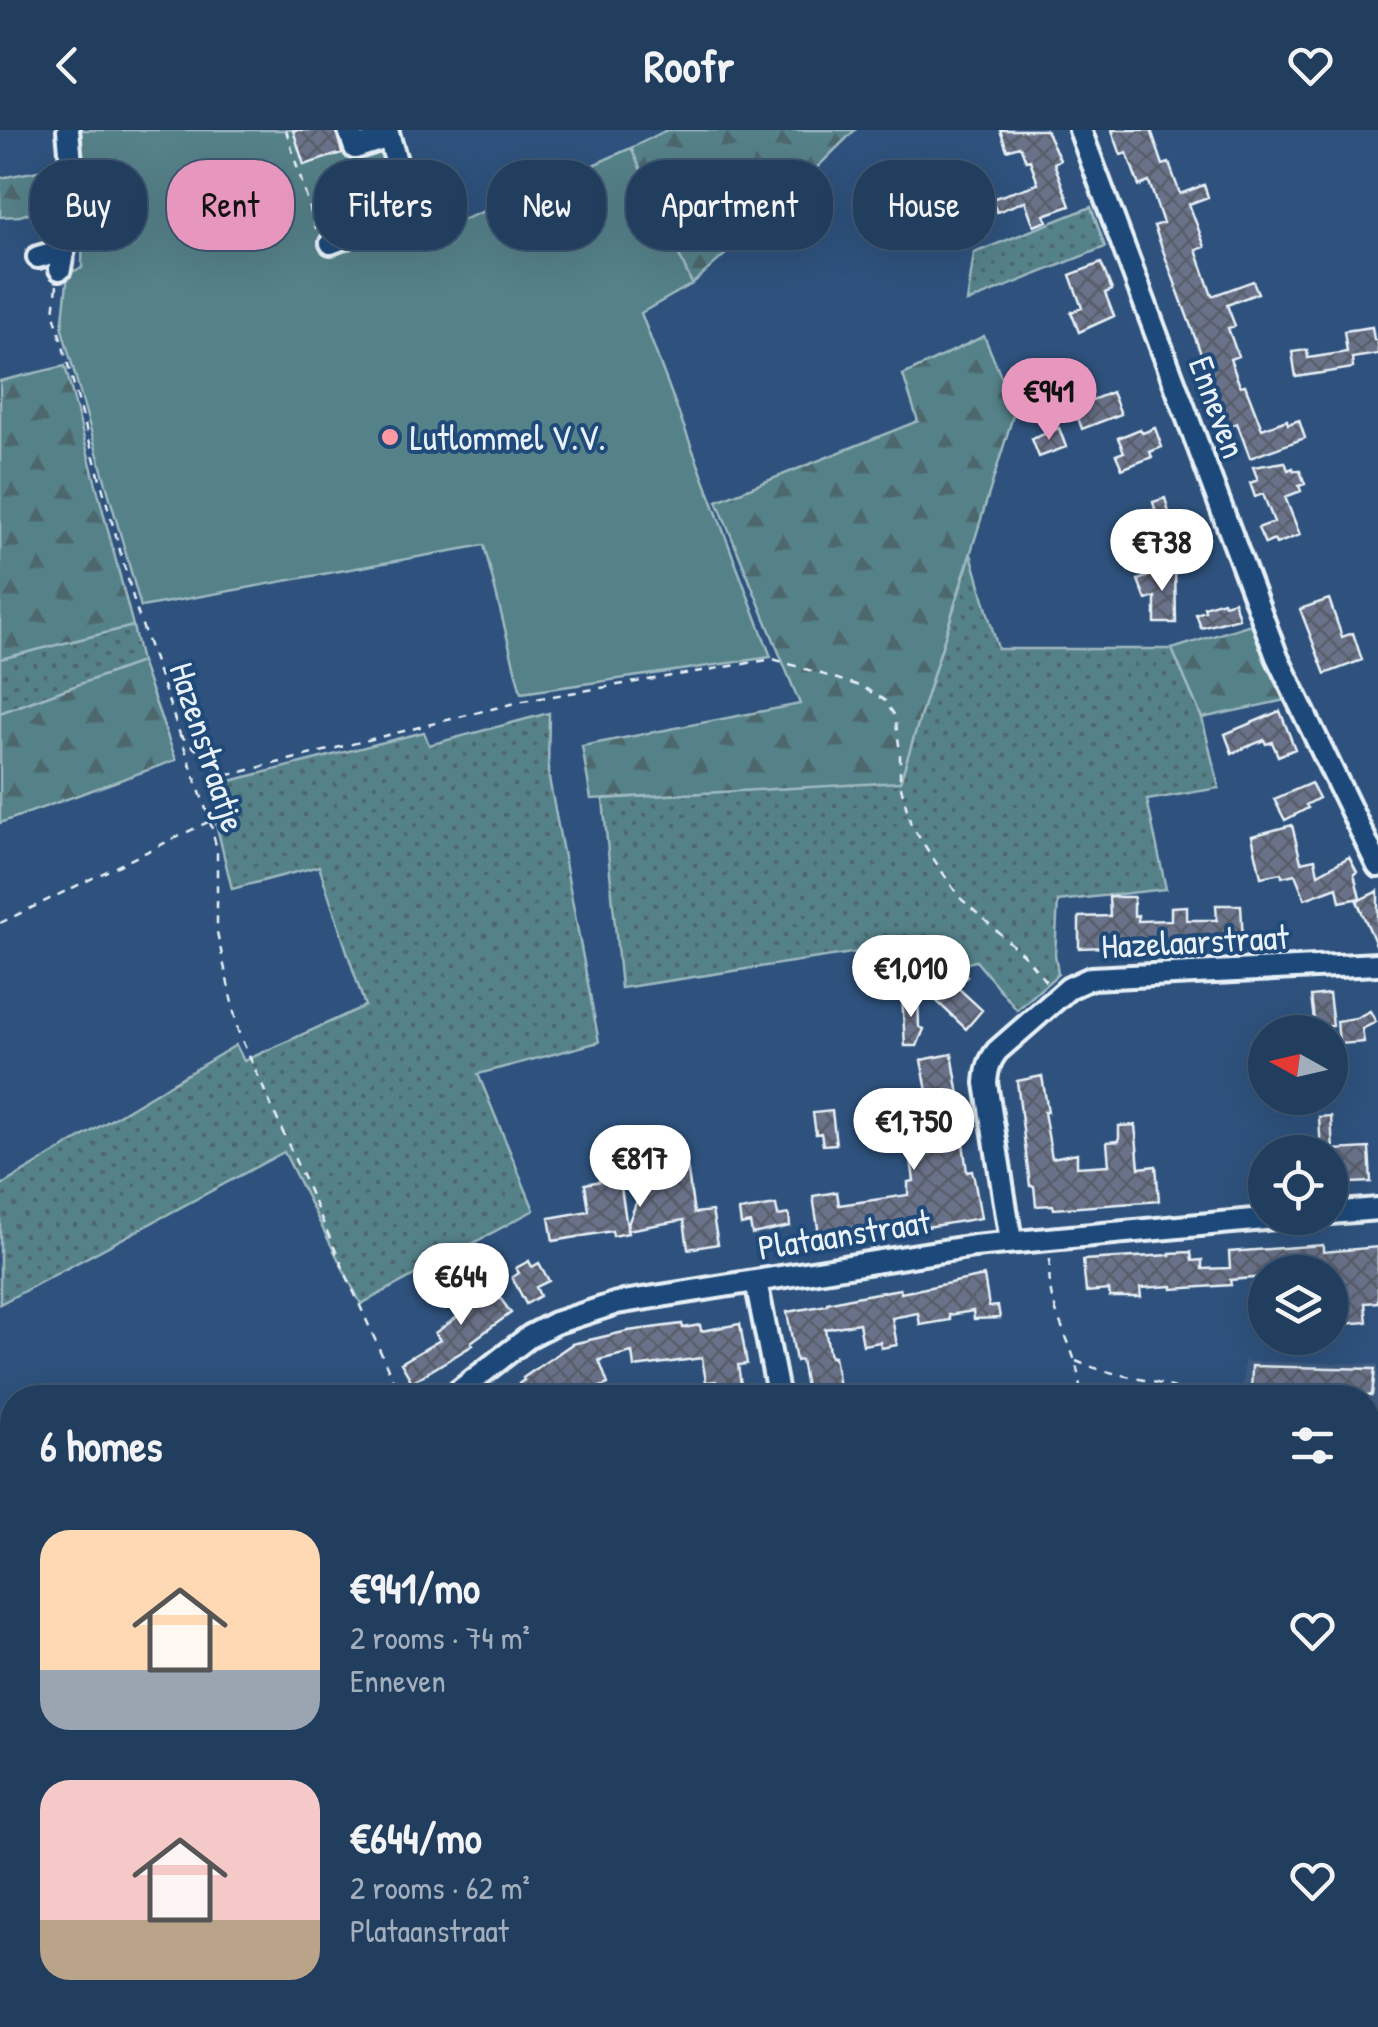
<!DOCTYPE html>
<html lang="en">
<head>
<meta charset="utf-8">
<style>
  body { margin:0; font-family:"Patrick Hand",sans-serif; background:#2a4564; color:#f1f3f6; height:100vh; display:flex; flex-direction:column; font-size:38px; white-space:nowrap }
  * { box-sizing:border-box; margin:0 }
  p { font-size:32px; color:#a2aebc }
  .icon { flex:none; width:55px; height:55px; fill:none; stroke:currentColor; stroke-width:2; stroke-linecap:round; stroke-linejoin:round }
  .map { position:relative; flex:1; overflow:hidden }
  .drawer { position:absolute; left:0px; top:1255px; width:1380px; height:642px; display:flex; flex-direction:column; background:#223e5e; border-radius:40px 40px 0 0; box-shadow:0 10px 40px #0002,0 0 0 2px #3f5773 }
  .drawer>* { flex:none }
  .guide { position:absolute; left:30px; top:30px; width:1320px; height:90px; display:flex; gap:20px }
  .needle { width:65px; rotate:278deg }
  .controls { position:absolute; left:1248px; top:885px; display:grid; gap:20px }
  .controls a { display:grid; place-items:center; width:100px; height:100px; border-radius:50%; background:#223e5e; box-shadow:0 10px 40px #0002,0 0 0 2px #3f5773; font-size:50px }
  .price { position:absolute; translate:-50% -85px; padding:0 22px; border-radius:35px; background:#fff; color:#222; font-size:32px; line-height:65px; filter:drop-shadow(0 2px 5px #0008) }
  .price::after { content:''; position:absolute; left:50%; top:60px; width:30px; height:22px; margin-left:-15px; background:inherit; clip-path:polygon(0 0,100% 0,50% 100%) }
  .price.current { background:#e797bd; color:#111 }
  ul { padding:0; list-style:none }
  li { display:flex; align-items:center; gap:30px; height:250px; padding:0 40px }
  li span { display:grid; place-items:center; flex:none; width:280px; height:200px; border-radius:30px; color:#555 }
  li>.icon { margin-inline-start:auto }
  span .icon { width:120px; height:120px; fill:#fffc; stroke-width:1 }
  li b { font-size:42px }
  h2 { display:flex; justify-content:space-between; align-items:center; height:120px; padding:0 40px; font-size:42px }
  .tag { padding:0 35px; border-radius:40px; background:#223e5e; box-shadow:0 10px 40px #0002,0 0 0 2px #3f5773; font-size:35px; line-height:90px }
  .tag.current { background:#e797bd; color:#111 }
  header { display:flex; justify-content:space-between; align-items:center; height:130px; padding:0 40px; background:#223e5e; font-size:45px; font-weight:800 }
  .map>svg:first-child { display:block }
</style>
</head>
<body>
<header><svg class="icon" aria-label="back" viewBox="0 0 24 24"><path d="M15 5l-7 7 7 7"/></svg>Roofr<svg class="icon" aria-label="heart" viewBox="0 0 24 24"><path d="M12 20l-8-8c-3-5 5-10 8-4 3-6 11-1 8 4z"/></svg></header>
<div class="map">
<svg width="1378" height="1897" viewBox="0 0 1378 1897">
  <defs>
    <pattern id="grass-dots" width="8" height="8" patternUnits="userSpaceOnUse" patternTransform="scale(2.5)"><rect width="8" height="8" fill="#548189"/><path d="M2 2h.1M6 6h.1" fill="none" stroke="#4e676d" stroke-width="1.8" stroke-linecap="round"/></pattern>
    <pattern id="forest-firs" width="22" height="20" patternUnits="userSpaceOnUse" patternTransform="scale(2.5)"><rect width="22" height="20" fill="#548189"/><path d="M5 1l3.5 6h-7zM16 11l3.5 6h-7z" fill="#4e676d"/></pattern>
    <pattern id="building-cross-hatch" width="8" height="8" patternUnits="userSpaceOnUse" patternTransform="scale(2.5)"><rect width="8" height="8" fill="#6a728a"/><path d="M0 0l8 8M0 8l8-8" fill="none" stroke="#585d6a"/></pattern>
  </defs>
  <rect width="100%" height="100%" fill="#2e527d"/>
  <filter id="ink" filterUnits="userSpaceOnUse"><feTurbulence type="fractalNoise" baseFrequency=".01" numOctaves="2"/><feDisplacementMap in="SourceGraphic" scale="20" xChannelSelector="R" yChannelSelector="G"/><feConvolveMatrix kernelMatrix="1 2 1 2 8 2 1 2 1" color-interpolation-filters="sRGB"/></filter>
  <g filter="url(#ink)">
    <!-- built -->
    <path fill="#405c81" d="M1244,1231L1378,1234V1405L1377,1402L1368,1401V1268H1243Z"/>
    <!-- grass -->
    <path fill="url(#grass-dots)" stroke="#9eb9c0" stroke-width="2.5" d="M1091,77L1105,117L967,172L974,123Z
      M971,424L998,519H1172L1202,588L1219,658L1147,670L1166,759L1058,771L1055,824L1058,844L1017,880L976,831L905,847L878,819L621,858L603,669L900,651Z
      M133,496L141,532L0,583V529Z
      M549,583L548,643L599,912L478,944L534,1080L361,1174L284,1022L0,1174V1056L236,915L244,931L365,876L319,736L232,759L216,693L214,655L424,602L429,615Z"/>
    <!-- forest -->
    <path fill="url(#forest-firs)" stroke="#9eb9c0" stroke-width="2.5" d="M667,0H855L766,88L692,154L631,18Z
      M65,36L64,54L58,74L20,86L0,87V48Z
      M984,206L1015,279L900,652L591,669L582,616L800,574L717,371L918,291L903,245Z
      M65,236L133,496L0,529V251Z
      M1254,493L1285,570L1202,588L1172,519Z
      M141,532L176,630L0,693V583Z"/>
    <!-- garden -->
    <path fill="#548189" stroke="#9eb9c0" stroke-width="2.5" d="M80,0H398L431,103L564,48L631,18L692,154L641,183L771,527L521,563L484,415L141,477L62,199L68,143L82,138L84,40Z"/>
    <!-- building -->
    <path fill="url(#building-cross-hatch)" stroke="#e8f1f8" stroke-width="2.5" d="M293,0H336L342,23L304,35Z
      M1000,0H1046L1060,30L1054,33L1070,76L1044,85L1047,91L1034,96L1025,71L997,82L991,69L1038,54L1030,30L1026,31L1021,18L1019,16L1007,20Z
      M1112,0H1151L1163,35L1169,33L1180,64L1204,55L1208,67L1189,74L1205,117L1196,120L1212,166L1253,151L1258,163L1227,175L1235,196L1228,198L1238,226L1230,229L1240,256L1245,255L1262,299L1287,290L1288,294L1299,290L1305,308L1250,328L1237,293L1227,297L1223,287L1218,288L1212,272L1218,270L1154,96L1163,93L1149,52L1139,56L1127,23L1121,25Z
      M1101,133L1112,160L1105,163L1114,186L1079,202L1071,182L1082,178L1070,145Z
      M1372,197L1374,210H1378V224L1352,228L1353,238L1296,247L1292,222L1307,220L1308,228L1347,222L1344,201Z
      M1112,262L1121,284L1082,299L1074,277Z
      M1059,298L1066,317L1039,327L1032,309Z
      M1155,298L1162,317L1150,322L1152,327L1122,339L1116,325L1124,322L1118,308L1140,299L1143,303Z
      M1285,332L1288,340L1293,338L1294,341H1300L1305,354L1299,356L1301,361L1285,367L1300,405L1276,414L1274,410L1265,414L1258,398L1274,392L1263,364L1255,367L1250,353L1258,350L1253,337Z
      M1165,368L1170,386L1161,388L1167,406L1141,414L1130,386L1155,379L1153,372Z
      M1175,436L1176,493H1155V467L1146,470L1138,450Z
      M1329,469L1342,507L1353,503L1362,530L1325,544L1300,479Z
      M1223,471L1224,474L1234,471L1239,488L1201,498L1196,484L1205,481L1204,477Z
      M1280,581L1295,619L1278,626L1272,612L1266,614L1264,610L1232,623L1225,604Z
      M1311,653L1319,668L1306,675L1308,678L1285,690L1274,669Z
      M1292,695L1301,732L1315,729L1318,744L1349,727L1357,742L1354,744L1360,768L1340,772L1337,757L1305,769L1295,744L1282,747L1281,743L1261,747L1252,706Z
      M1378,761V819L1357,771Z
      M1109,767H1134V786L1138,785V791L1171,790V777L1187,776V790H1217L1216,775H1241L1243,812L1234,813V817L1218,818L1217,809L1192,817V814L1079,818V787L1110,786Z
      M959,838L967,846L957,857L982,880L966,899L925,860L943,843Z
      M918,864L919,897L924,899L917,916H905L902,865Z
      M1329,864L1333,896L1315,898L1311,866Z
      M1370,881L1376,892L1362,899L1364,912L1339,914L1337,891L1356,888Z
      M952,924L961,977L932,982L934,990H930L934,1018L963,1013L967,1042L972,1041L974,1048L981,1088L921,1098V1095L820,1111L813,1066L837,1062L839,1075L908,1065V1052L914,1051L910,1022H887V1001L910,1000L907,983H909L908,975L923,973L921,963L927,961L921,930Z
      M1042,946L1048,982H1044L1052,1028L1077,1023V1037L1109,1035L1107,1012L1119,1011V996L1135,995L1139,1038L1156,1036L1159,1071L1054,1079L1053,1075L1036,1076L1034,1056H1030L1017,951Z
      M832,981L836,1014L823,1015L821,1003L816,1004L813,983Z
      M1331,986L1333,1020L1369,1018L1371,1052L1330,1054V1022H1321L1319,987Z
      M686,1029L694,1083L712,1081L718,1114L688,1119L684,1090L627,1100L628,1103L613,1106L612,1101L553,1111L549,1088L589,1081L585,1054L601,1051L600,1047L619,1044L627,1097L644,1052L669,1050L666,1033Z
      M776,1075L778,1086L789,1084L790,1096L752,1104L750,1093L741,1095L739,1081Z
      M1323,1115V1122L1378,1117V1172L1365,1173L1367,1192L1341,1194L1339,1171L1330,1172V1142H1265V1147L1230,1150L1231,1155L1172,1159V1156L1140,1158L1141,1167H1110L1109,1160L1086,1162L1083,1130L1170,1125V1123L1191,1122L1192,1131L1202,1130V1139L1230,1138L1229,1122Z
      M529,1131L532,1137L539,1133L549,1151L536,1157L540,1166L526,1174L512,1147L519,1143L516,1138Z
      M480,1140L511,1183L471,1212L473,1215L412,1252L401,1233L440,1210L435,1203L471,1177L464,1168L470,1163L462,1152Z
      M984,1146L989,1177L998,1176L1000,1188L974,1189L973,1181L949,1185L950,1190L920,1195L918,1183L892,1188L897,1215L881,1218L880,1212L863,1215L859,1193L825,1199L830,1227L834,1226L840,1263L812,1268L809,1256L806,1257L801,1230L796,1231L787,1182L827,1175V1173L855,1167L900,1159L901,1163Z
      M682,1194L683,1198L700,1195L701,1201L740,1194L747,1234L738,1235L743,1268H720L716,1251L706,1252L702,1228L634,1237L632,1222L599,1230L608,1254L593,1260L598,1268H503L516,1259L514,1257L524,1250L523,1248L572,1214L628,1201Z
      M1252,1236L1375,1239L1372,1265H1365V1268H1251Z
      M0,1485L12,1500V1553L0,1562Z
      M0,1619L12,1637V1717L0,1724Z
      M31,1885H58L64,1897H7Z
      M860,1885H881L883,1897H831V1891Z"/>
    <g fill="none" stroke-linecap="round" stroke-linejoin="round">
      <!-- minor casing -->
      <g stroke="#e8f1f8" stroke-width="28">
        <path id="minor" d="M349,0L355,18L389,7
          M1080,0L1277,527L1378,736
          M331,113L411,82L387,0
          M38,127L62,120
          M60,139C62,122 69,107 70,91C74,60 71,30 68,0
          M1330,1083L1378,1079
          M1011,1111L986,953C987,940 989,931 997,921L1069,858L1091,848L1378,834
          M756,1151L779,1268
          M450,1268L530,1206L555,1193L617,1173L974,1116L1275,1088
          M1368,1529H1378
          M0,1597L12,1588
          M0,1853L12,1849
          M743,1885L745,1897
          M924,1885L927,1897
          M1191,1897L1192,1885"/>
      </g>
      <!-- path -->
      <path stroke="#e8f1f8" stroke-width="2.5" stroke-dasharray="8 8" stroke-linecap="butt" d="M286,0L316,99
        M346,36L344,40L364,83
        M57,155L54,184L136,478L210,691L217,720V802L238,901L401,1268
        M179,604L225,646L523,571L773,529L863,557L884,570L895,586L900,622V653L911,695L959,767L1026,827L1047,853
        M0,793L210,691
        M1050,1129C1049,1142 1049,1155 1052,1168C1061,1202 1082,1232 1080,1268
        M1076,1231C1116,1248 1161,1249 1201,1268
        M1368,1418L1378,1419"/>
      <!-- minor -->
      <use href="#minor" stroke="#1f4a7a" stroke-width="20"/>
    </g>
  </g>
  <!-- markers -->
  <circle fill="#ff9aa2" stroke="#1f4a7a" stroke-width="4" cx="390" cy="307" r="10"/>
  <g text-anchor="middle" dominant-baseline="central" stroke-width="8" stroke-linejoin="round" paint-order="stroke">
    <!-- street labels -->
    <g font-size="35" fill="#e8f1f8" stroke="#1f4a7a">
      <text transform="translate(1218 277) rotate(70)">Enneven</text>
      <text transform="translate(208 617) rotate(72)">Hazenstraatje</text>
      <text transform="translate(1195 811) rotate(-3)">Hazelaarstraat</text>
      <text transform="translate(844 1104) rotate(-9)">Plataanstraat</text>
    </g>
    <!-- poi labels -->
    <g font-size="35" fill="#e8f1f8" stroke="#1f4a7a" text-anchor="start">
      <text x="410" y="307">Lutlommel V.V.</text>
    </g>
  </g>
</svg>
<div class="controls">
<a><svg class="needle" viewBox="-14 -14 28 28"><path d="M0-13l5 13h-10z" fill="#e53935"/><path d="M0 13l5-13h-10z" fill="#a2aebc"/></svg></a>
<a><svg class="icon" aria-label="locate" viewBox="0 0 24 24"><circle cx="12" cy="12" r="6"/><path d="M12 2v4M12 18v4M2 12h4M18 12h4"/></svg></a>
<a><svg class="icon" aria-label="layers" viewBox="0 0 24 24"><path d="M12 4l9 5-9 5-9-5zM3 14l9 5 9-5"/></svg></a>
</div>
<b class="price current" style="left:1049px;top:313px">€941</b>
<b class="price" style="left:1162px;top:464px">€738</b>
<b class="price" style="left:911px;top:890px">€1,010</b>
<b class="price" style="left:914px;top:1043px">€1,750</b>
<b class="price" style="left:640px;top:1080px">€817</b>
<b class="price" style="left:461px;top:1198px">€644</b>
<div class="guide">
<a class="tag">Buy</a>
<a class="tag current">Rent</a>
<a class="tag">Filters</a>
<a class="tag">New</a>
<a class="tag">Apartment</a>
<a class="tag">House</a>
</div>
<section class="drawer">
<h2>6 homes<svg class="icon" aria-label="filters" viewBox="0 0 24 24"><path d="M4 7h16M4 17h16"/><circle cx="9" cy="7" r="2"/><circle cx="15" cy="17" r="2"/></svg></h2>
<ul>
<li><span style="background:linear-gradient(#ffd9b3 70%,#9aa5b1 0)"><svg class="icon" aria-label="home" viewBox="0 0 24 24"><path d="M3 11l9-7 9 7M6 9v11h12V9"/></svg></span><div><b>€941/mo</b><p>2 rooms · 74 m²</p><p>Enneven</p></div><svg class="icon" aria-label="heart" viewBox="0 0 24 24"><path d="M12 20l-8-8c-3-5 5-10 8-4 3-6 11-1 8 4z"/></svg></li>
<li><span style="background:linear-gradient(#f6c9c9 70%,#b9a48a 0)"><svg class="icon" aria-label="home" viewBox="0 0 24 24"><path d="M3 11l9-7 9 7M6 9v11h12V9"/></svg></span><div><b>€644/mo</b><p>2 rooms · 62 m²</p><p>Plataanstraat</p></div><svg class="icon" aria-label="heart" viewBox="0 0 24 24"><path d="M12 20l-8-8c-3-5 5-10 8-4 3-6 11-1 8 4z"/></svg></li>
</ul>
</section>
</div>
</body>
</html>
